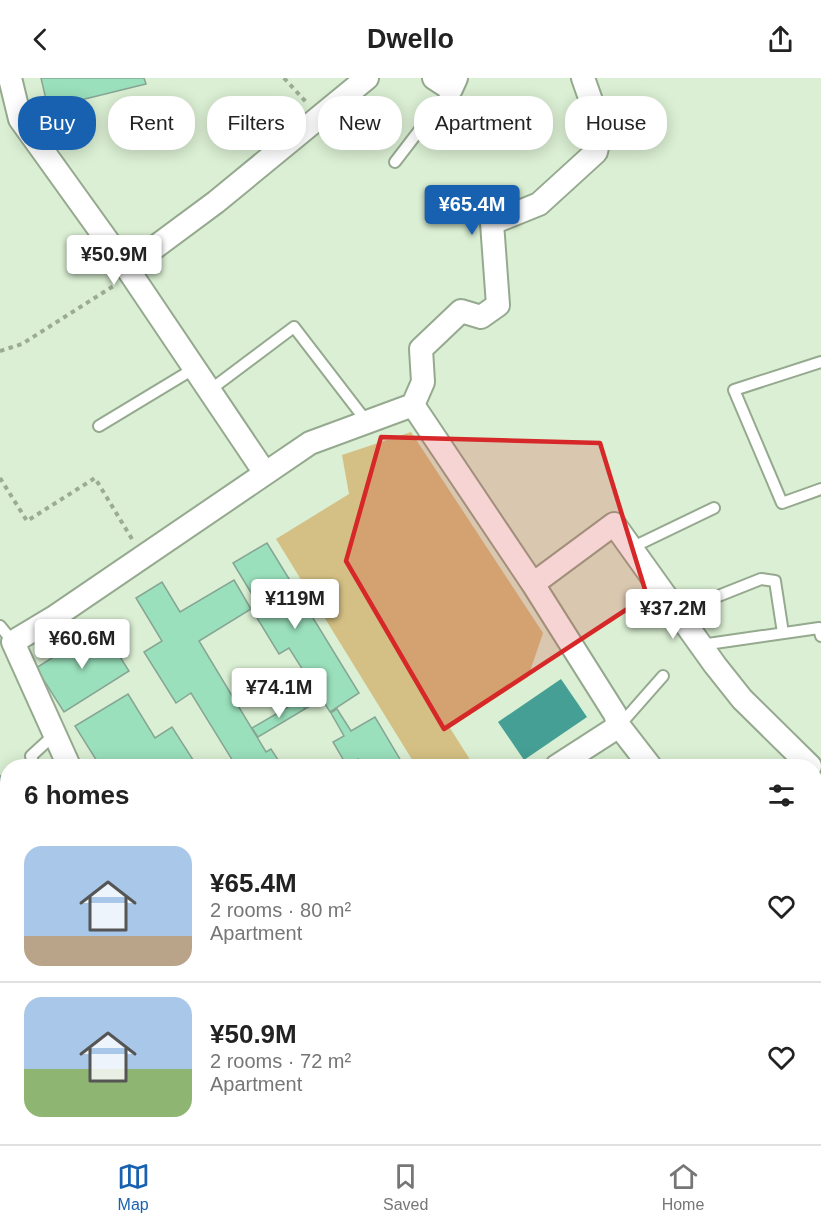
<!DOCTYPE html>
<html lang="en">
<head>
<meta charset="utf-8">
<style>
  body { margin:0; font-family:Arial,sans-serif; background:#f6f6f6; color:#222; height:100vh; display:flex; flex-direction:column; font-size:22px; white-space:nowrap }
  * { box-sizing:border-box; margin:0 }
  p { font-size:20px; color:#767676 }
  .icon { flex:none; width:33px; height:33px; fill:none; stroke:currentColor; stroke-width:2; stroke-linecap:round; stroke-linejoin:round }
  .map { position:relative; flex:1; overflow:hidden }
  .sheet { position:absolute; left:0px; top:681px; width:822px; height:386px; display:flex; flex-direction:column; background:#fff; border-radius:24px 24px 0 0; box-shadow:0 3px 15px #0003 }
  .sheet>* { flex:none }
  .top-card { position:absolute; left:18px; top:18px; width:786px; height:54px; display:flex; gap:12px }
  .price { position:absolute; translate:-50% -51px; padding:0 14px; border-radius:6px; background:#fff; color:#222; font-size:20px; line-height:39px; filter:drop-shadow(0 2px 3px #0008) }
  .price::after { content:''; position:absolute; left:50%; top:36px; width:18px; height:14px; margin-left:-9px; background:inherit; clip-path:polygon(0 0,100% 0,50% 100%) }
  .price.on { background:#1861b1; color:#fff }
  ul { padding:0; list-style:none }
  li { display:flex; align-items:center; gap:18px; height:150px; padding:0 24px }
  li+li { border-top:2px solid #e0e0e0 }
  li span { display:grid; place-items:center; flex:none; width:168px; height:120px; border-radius:18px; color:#555 }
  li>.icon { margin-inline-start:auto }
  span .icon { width:72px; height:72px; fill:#fffc; stroke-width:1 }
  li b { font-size:26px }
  h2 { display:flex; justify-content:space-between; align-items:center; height:72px; padding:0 24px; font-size:26px }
  .chip { padding:0 21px; border-radius:24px; background:#fff; box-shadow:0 3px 15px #0003; font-size:21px; line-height:54px }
  .chip.on { background:#1861b1; color:#fff }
  header { display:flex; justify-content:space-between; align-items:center; height:78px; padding:0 24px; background:#fff; font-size:27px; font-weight:800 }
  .menu { display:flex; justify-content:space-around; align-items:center; height:84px; border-top:2px solid #e0e0e0; background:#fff; font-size:16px; color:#767676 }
  .menu a { display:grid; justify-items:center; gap:3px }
  .menu .on { color:#1861b1 }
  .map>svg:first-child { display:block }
</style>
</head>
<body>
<header><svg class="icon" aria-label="back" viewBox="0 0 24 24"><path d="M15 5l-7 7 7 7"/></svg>Dwello<svg class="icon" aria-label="share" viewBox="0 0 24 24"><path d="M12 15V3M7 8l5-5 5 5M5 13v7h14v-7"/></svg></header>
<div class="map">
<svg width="821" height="1066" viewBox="0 0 821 1066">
  <rect width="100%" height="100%" fill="#daefd3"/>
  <!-- green -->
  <path fill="#d4c084" d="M411,354L543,555L528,599L450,650L474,688H416L276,461L349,416L342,377Z"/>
  <!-- water -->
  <path fill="#459f94" d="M561,601L587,639L524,682L498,644Z"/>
  <!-- building -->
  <path fill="#9ae0bc" stroke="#86a594" stroke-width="1.5" d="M41,0H144L146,6L48,30Z
    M267,465L359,615L330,634L322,621L305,631L294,613L310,603L289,570L279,576L254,535L261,531L233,485Z
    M234,502L251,531L199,563L266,674L271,671L282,688H236L191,615L176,625L144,574L162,563L136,520L162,504L180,534Z
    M101,549L129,593L64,634L36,590Z
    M128,616L155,660L172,649L197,688H100L75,648Z
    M300,622L305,631L258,659L252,650Z
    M337,631L351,653L375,639L404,688H363L358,681L347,688L333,664L344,658L331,635Z
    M0,697L8,712V736L0,740Z"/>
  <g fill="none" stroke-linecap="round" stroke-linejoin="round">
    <!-- service casing -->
    <g stroke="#95a98f" stroke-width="14">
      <path id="service" d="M395,84L451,11
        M821,284L734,312L782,425L821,411
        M210,312L294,249L367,344
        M99,348L195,290
        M631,470L714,430
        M678,534L761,501L775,503L783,555
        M0,548L13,564
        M701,567L819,550L821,558
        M619,648L663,598
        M34,688L31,678L55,656
        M0,754L8,748
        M0,832L8,848
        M814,950L821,949
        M341,1066L349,1059
        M683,1066L690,1059"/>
    </g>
    <!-- minor casing -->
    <g stroke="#95a98f" stroke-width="26">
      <path id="minor" d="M10,0L20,41L127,190L265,395
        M434,0L451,11L456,0
        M127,190L216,124L367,0
        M413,327L423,304L421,271L461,233L481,239L498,227L492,145L539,126L596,74L601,51L583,0
        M533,506L614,446L715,587L742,621L810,688
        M69,688L13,564L53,540L310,365L413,327L533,506L615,636L619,648L650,688
        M557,688L619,648
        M814,731L821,725
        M814,914L821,924
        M233,1059L238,1066
        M459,1059L462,1066
        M602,1066L605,1059"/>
    </g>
    <!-- path -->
    <path stroke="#9bab96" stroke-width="4" stroke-dasharray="4.5 4.5" stroke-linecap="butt" d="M284,0L306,24
      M0,273L22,266L115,207
      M0,400L27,443L95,400L132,461"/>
    <!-- service -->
    <use href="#service" stroke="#fff" stroke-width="10"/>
    <!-- minor -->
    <use href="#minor" stroke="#fff" stroke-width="22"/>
  </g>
  <!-- marked area -->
  <path fill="#d62828" fill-opacity="0.2" stroke="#d62828" stroke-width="4.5" stroke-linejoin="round" d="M381,359L600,365L647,518L444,651L346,483Z"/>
</svg>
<b class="price on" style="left:472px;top:158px">¥65.4M</b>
<b class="price" style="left:114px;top:208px">¥50.9M</b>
<b class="price" style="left:295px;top:552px">¥119M</b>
<b class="price" style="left:673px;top:562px">¥37.2M</b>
<b class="price" style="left:82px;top:592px">¥60.6M</b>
<b class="price" style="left:279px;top:641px">¥74.1M</b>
<div class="top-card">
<a class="chip on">Buy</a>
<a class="chip">Rent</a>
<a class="chip">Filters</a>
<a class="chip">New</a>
<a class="chip">Apartment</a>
<a class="chip">House</a>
</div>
<section class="sheet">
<h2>6 homes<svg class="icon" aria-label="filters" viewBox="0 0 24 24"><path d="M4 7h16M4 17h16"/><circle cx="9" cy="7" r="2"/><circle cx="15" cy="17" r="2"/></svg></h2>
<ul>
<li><span style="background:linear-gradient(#a9c7e8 75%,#b9a48a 0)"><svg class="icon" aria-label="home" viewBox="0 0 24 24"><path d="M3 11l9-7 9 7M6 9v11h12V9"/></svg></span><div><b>¥65.4M</b><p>2 rooms · 80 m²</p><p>Apartment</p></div><svg class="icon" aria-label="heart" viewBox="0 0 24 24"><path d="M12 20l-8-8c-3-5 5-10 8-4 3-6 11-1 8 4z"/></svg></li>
<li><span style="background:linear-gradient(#a9c7e8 60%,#8fb573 0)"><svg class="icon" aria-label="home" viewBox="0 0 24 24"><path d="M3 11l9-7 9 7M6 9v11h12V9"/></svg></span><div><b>¥50.9M</b><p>2 rooms · 72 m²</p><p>Apartment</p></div><svg class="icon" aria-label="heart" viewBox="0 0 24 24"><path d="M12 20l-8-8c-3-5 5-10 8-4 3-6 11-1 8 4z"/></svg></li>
</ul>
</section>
</div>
<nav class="menu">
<a class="on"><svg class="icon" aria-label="map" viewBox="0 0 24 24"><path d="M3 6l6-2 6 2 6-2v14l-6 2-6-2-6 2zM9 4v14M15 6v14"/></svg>Map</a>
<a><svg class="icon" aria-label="saved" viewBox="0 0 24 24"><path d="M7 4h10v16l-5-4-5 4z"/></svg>Saved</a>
<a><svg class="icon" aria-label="home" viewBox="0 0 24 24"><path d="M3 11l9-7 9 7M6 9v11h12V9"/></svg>Home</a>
</nav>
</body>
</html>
